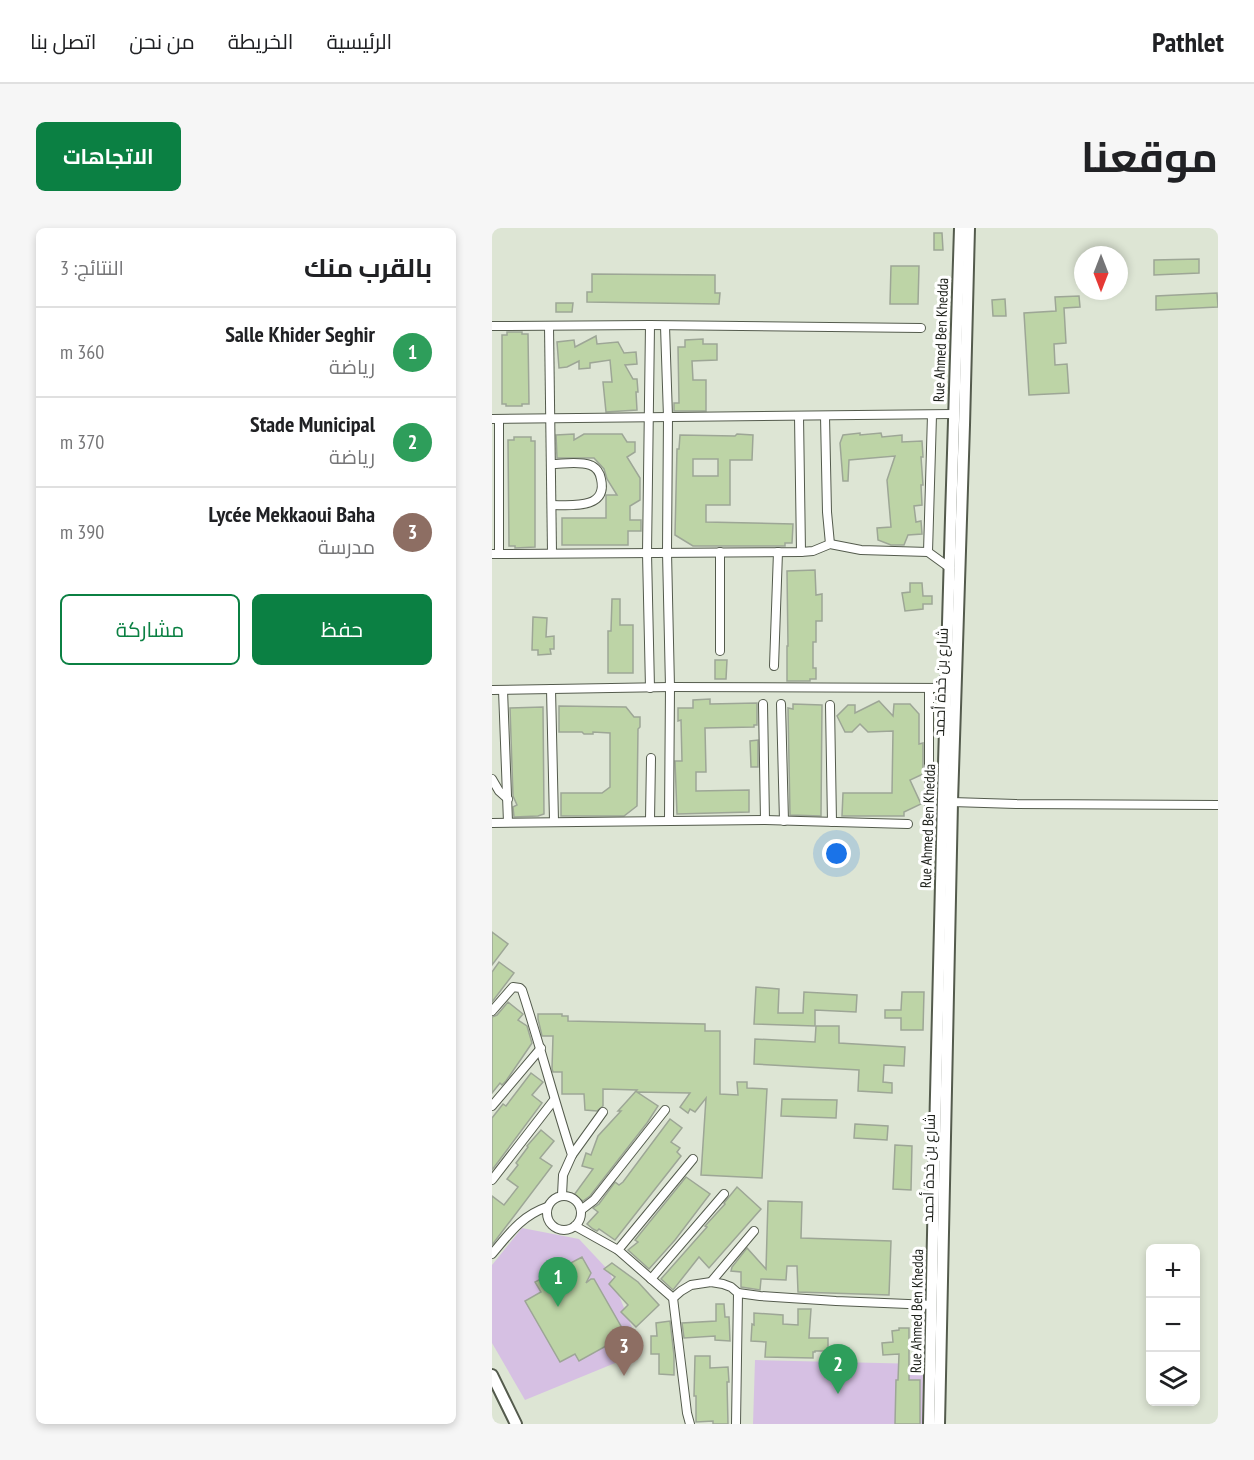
<!DOCTYPE html>
<html lang="ar">
<meta charset="utf-8">
<style>
:root{--surface:#fff;--page:#f6f6f6;--text:#202124;--muted:#757577;--line:#e0e0e0;--accent:#0b8043}
body{margin:0;font-family:"PT Sans Narrow",Cairo,sans-serif;background:var(--page);color:var(--text);direction:rtl}
.controls{position:absolute;right:18px;bottom:18px;display:grid;overflow:hidden;border-radius:9px;box-shadow:0 3px 9px #0003}
.controls button{width:54px;height:54px;display:grid;place-items:center;padding:0;border:0;border-bottom:2px solid var(--line);background:var(--surface);color:var(--text);font:30px sans-serif}
.compass{position:absolute;left:582px;top:18px;width:54px;height:54px;border-radius:50%;background:var(--surface);box-shadow:0 3px 9px #0003;rotate:180deg}
.you{position:absolute;left:345px;top:626px;width:21px;height:21px;margin:-15px;border:4px solid #fff;border-radius:50%;background:#1a73e8;box-shadow:0 0 0 9px #1a73e833}
.badge{display:grid;place-items:center;width:39px;height:39px;border-radius:50%;background:var(--accent);color:#fff;font-size:20px;font-weight:700}
.pin{position:absolute;translate:-50% -50px;filter:drop-shadow(0 2px 3px #0008)}
.pin::after{content:'';position:absolute;top:32px;width:21px;height:18px;background:inherit;clip-path:polygon(0 0,100% 0,50% 100%)}
.list{margin:0;padding:0;list-style:none}
h2{display:flex;justify-content:space-between;align-items:center;height:78px;margin:0;padding:0 24px;font-size:26px}
h2 small{font-size:20px;font-weight:400;color:var(--muted)}
.list li{display:grid;grid-template-columns:39px 1fr auto;gap:18px;align-items:center;box-sizing:border-box;height:90px;padding:0 24px;border-top:2px solid var(--line)}
.list b{display:block;font-size:22px;white-space:nowrap}
.list p{margin:0;font-size:20px;white-space:nowrap;color:var(--muted)}
.list em{font-size:20px;font-style:normal;color:var(--muted)}
.actions{display:flex;gap:12px;padding:18px 24px}
.actions a{flex:1;padding:14px 0;border:2px solid var(--accent);border-radius:9px;text-align:center;font-size:21px;color:var(--accent)}
.actions .main{background:var(--accent);color:#fff}
.icon{flex:none;width:33px;height:33px;fill:none;stroke:currentColor;stroke-width:2;stroke-linecap:round;stroke-linejoin:round}
.map{position:relative;flex:none;width:726px;height:1196px;overflow:hidden;direction:ltr;border-radius:9px}
header{display:flex;align-items:center;gap:36px;box-sizing:border-box;height:84px;padding:0 30px;background:var(--surface);border-bottom:2px solid var(--line)}
header strong{font-size:28px}
nav{display:flex;gap:33px;margin-inline-start:auto;font-size:21px}
.intro{display:flex;align-items:center;justify-content:space-between;box-sizing:border-box;height:144px;padding:0 36px}
h1{margin:0;font-size:42px}
.button{padding:15px 27px;border-radius:9px;background:var(--accent);color:#fff;font-size:21px;font-weight:700}
main{display:flex;gap:36px;padding:0 36px}
aside{flex:1;background:var(--surface);border-radius:9px;box-shadow:0 3px 9px #0003}
.map>svg:first-child{display:block}
.green{fill:#d6c0e3}
.building{fill:#bdd4a6;stroke:#9da696;stroke-width:1.5;fill-rule:evenodd}
.lines{fill:none;stroke-linecap:round;stroke-linejoin:round}
.minor-casing{stroke:#545b4d;stroke-width:10}
.secondary-casing{stroke:#545b4d;stroke-width:14}
.minor{stroke:#fff;stroke-width:8}
.secondary{stroke:#fff;stroke-width:10}
.labels{text-anchor:middle;stroke-width:6;stroke-linejoin:round;paint-order:stroke}
.street-label{font-size:15px;fill:#1d201a;stroke:#fff}
</style>
<header>
<strong>Pathlet</strong>
<nav><a>الرئيسية</a><a>الخريطة</a><a>من نحن</a><a>اتصل بنا</a></nav>
</header>
<div class="intro"><h1>موقعنا</h1><a class="button">الاتجاهات</a></div>
<main>
<div class="map">
<svg width="726" height="1196" viewBox="0 0 726 1196">
<rect width="100%" height="100%" fill="#dde5d4"/>
<g class="green">
<path d="M30 1000 87 1011 117 1043 150 1124 33 1172 0 1115V1037Z"/>
<path d="M263 1132 431 1136 430 1196H261Z"/>
</g>
<g class="building">
<path d="M442 5H450L451 22H442Z"/>
<path d="M707 31V45L662 47V32Z"/>
<path d="M399 38H427L426 76H398Z"/>
<path d="M100 46 223 47V65H228L227 76 95 74V64H100Z"/>
<path d="M725 65 726 79 664 82V68Z"/>
<path d="M587 68 588 79 572 80 574 115 562 116 563 137 575 136 577 165 537 167 532 85 564 83 563 69Z"/>
<path d="M513 71 514 88H501L500 72Z"/>
<path d="M64 75H81L80 84H64Z"/>
<path d="M15 104H30V106H36L37 176H30V178H14V176H10V107H15Z"/>
<path d="M104 108 105 116 126 114 132 125 144 124 145 136 133 137 141 151H145L146 164H144L145 182 114 184 111 154H120L118 132 98 135V140L87 141V133L75 139 67 140 65 114 82 112 83 119Z"/>
<path d="M211 111V116H225V132L200 133 201 152H214V183H182V175H187L186 119H193V112Z"/>
<path d="M368 205V207L389 205 390 209 410 207V214L430 213 431 229H429L431 257H429L430 277 422 278 424 294 429 293 430 306 416 307 412 317H399L386 312 385 300 399 299 395 252 403 228 357 232 356 253H351L348 215 351 207Z"/>
<path d="M82 206V212L92 206H130L135 214H143V224L135 229 148 250V272L138 278V292H149V303H136V317H70V290H114V267H125L115 251 112 241 102 230H65L64 207Z"/>
<path d="M245 206 261 207 260 232H238V277H214V294L301 296 300 315H293V318H201L183 307 185 221H187L188 207 243 208ZM201 231H226V248H201Z"/>
<path d="M22 209H39V213H43V319L23 320V318H17L16 212H22Z"/>
<path d="M323 342 324 367 330 366V393H324V414H321V440H324V451H318V453H295V418H296L295 343Z"/>
<path d="M418 355H430L431 368H440V376H431V381L413 383 410 365 418 364Z"/>
<path d="M120 371H128V397H141V445H116V403H119Z"/>
<path d="M41 389 55 390 54 409 62 408V421H58L59 426 46 427V422H40Z"/>
<path d="M223 432H235L234 451H223Z"/>
<path d="M218 471V476L265 475V497H262V499L213 500 214 544H204V563L257 562V584L185 586 183 533H190L189 492 186 493V480H201V472Z"/>
<path d="M387 473 401 488 402 476H418L427 486V516L431 515V546L418 552 429 576 412 584V588H350L351 565H400L401 503 376 504 368 496 360 504H353L345 488 356 477H363V485Z"/>
<path d="M301 476 330 477 329 588 298 587 296 480 301 481Z"/>
<path d="M67 478 134 479 142 489H148V499L146 501 145 578 132 588H69V565H110L118 559V505L101 504V506H92L90 504H67Z"/>
<path d="M51 479 52 586 46 588 22 589 21 579 25 577 21 568 18 480Z"/>
<path d="M266 512V539H259L258 513Z"/>
<path d="M0 704 16 716 0 737Z"/>
<path d="M7 734 22 745 0 774V744Z"/>
<path d="M264 759 287 761 286 785H311L312 764 365 767 364 784 323 782V798L262 796Z"/>
<path d="M410 764H432L431 802H409V790H393V782H409Z"/>
<path d="M16 774 31 786 26 792 35 798 40 815 14 853 10 857 8 855 0 865V789L5 787Z"/>
<path d="M46 786H70V788H76V793L213 796V803H228V866L246 867 245 854H255V860L275 861 270 950 209 947 214 870 203 884 198 881 196 885 188 879 198 865 145 864 166 878 155 895 98 968 91 973 82 967 101 941 90 938 94 925 99 927 106 908 129 883H126L145 862 111 861V878L105 883 93 882 92 866H70V844H61L60 841 61 808H50L46 791Z"/>
<path d="M324 798H347V815L413 819 412 838 392 837 391 854 400 855V865L366 863 367 842 262 836 263 811 323 814Z"/>
<path d="M39 845 51 854 40 867 50 875 0 942V890L11 876 14 878Z"/>
<path d="M290 871 345 872 344 890 289 888Z"/>
<path d="M178 891 190 900 179 914 188 920 185 924 189 928 123 1012 107 1001 105 1003 101 1001 95 996 106 984 101 980 107 976 123 954 127 957 131 954Z"/>
<path d="M363 896 396 898 395 912 362 910Z"/>
<path d="M49 902 62 913 48 930 60 938 0 1017V968L12 977 26 959 15 951 26 937 24 935 36 919 35 918Z"/>
<path d="M403 917 420 918 419 962 401 961Z"/>
<path d="M194 949 218 966 183 1012 157 1041 136 1022 146 1014 143 1012Z"/>
<path d="M245 959 269 981 217 1040 207 1029 181 1062 169 1051 215 999 213 998 233 976 232 975Z"/>
<path d="M276 973 310 974 309 1010 399 1013 397 1067 306 1064 305 1038H295L294 1052 269 1051 268 1062 249 1059V1044L239 1043 240 1039 255 1020 274 1041Z"/>
<path d="M90 1029 99 1045 94 1055 99 1051H102L134 1107 87 1133 83 1126 68 1134 33 1073 49 1064 43 1054Z"/>
<path d="M120 1035 146 1054 167 1077 144 1099 129 1084 136 1077 117 1056 123 1049 112 1041Z"/>
<path d="M224 1076H232L233 1089H237L238 1113 223 1112V1108L192 1110 190 1095 224 1093Z"/>
<path d="M306 1081H319L317 1110H336V1123H323V1124H321V1130L273 1129 274 1114 259 1113 260 1096 262 1097V1085L291 1087V1096L306 1097Z"/>
<path d="M178 1093 182 1127V1147L167 1146V1126H159V1108H165L164 1095Z"/>
<path d="M407 1100H417V1152H428V1196H403L404 1152H406L407 1126 391 1127 390 1115 401 1114 400 1103 407 1102Z"/>
<path d="M203 1128H218V1140L236 1139 237 1154H235L236 1196H221V1193L204 1194V1168H202Z"/>
</g>
<g class="lines">
<g class="minor-casing">
<g id="minor">
<path d="M0 98 158 97 429 100"/>
<path d="M57 98 60 325"/>
<path d="M173 98 176 189 175 324 178 459 177 592"/>
<path d="M440 187 436 324 458 340"/>
<path d="M307 188 309 324"/>
<path d="M333 188 335 284 338 316"/>
<path d="M0 191 461 186"/>
<path d="M7 191V326"/>
<path d="M59 236C71 236 87 233 98 237 104 239 108 245 109 251 116 282 78 277 60 277"/>
<path d="M0 326 309 324 321 323 338 316 369 322 436 324"/>
<path d="M228 423V324"/>
<path d="M282 438 286 324"/>
<path d="M158 460 155 325 158 97"/>
<path d="M437 460V580"/>
<path d="M59 461 62 593"/>
<path d="M0 462 178 459 455 460"/>
<path d="M11 462 16 594"/>
<path d="M271 476 273 592"/>
<path d="M289 476 292 593"/>
<path d="M338 477 340 594"/>
<path d="M0 551 7 563 16 571"/>
<path d="M460 574 524 576 726 577"/>
<path d="M158 592 159 530"/>
<path d="M0 595 273 592 416 596"/>
<path d="M0 783 21 759 28 760 30 762C48 817 62 872 80 927L71 947 70 967"/>
<path d="M0 878 49 820"/>
<path d="M80 927 111 884"/>
<path d="M0 952 62 872"/>
<circle cx="72" cy="985" r="17"/>
<path d="M89 982 102 972 173 882"/>
<path d="M83 998 126 1022 181 1070 195 1185 198 1196"/>
<path d="M126 1022 201 931"/>
<path d="M0 1026C17 1006 29 988 55 979"/>
<path d="M159 1051 232 966"/>
<path d="M219 1054 262 1003"/>
<path d="M181 1070 189 1063 199 1057 219 1054 231 1056 239 1059 246 1065 268 1068 344 1073 440 1077"/>
<path d="M244 1196 246 1065"/>
</g>
</g>
<g class="secondary-casing">
<g id="secondary">
<path d="M0 1147 24 1196"/>
<path d="M437 1196C442 988 445 779 451 571 456 381 462 190 468 0"/>
<path d="M447 1196 460 574 472 197 477 0"/>
</g>
</g>
<use href="#minor" class="minor"/>
<use href="#secondary" class="secondary"/>
</g>
<g class="labels">
<g class="street-label">
<text transform="translate(449 112) rotate(-88)" y="5">Rue Ahmed Ben Khedda</text>
<text transform="translate(449 454) rotate(-88)" y="5">شارع بن خدة أحمد</text>
<text transform="translate(436 598) rotate(-88)" y="5">Rue Ahmed Ben Khedda</text>
<text transform="translate(437 940) rotate(-89)" y="5">شارع بن خدة أحمد</text>
<text transform="translate(425 1083) rotate(-89)" y="5">Rue Ahmed Ben Khedda</text>
</g>
</g>
</svg>
<div class="controls">
<button>+</button>
<button>−</button>
<button><svg class="icon" aria-label="layers" viewBox="0 0 24 24"><path d="M12 4l9 5-9 5-9-5zM3 14l9 5 9-5"/></svg></button>
</div>
<svg class="compass" viewBox="-18 -18 36 36"><path d="M0-13l5 13h-10z" fill="#e53935"/><path d="M0 13l5-13h-10z" fill="#757577"/></svg>
<div class="you"></div>
<div class="pin badge" style="left:66px;top:1079px;background:#2e9e5b">1</div>
<div class="pin badge" style="left:346px;top:1166px;background:#2e9e5b">2</div>
<div class="pin badge" style="left:132px;top:1148px;background:#8d6e63">3</div>
</div>
<aside>
<h2>بالقرب منك<small>النتائج: 3</small></h2>
<ul class="list">
<li><span class="badge" style="background:#2e9e5b">1</span><div><b>Salle Khider Seghir</b><p>رياضة</p></div><em>360 m</em></li>
<li><span class="badge" style="background:#2e9e5b">2</span><div><b>Stade Municipal</b><p>رياضة</p></div><em>370 m</em></li>
<li><span class="badge" style="background:#8d6e63">3</span><div><b>Lycée Mekkaoui Baha</b><p>مدرسة</p></div><em>390 m</em></li>
</ul>
<div class="actions"><a class="main">حفظ</a><a>مشاركة</a></div>
</aside>
</main>
